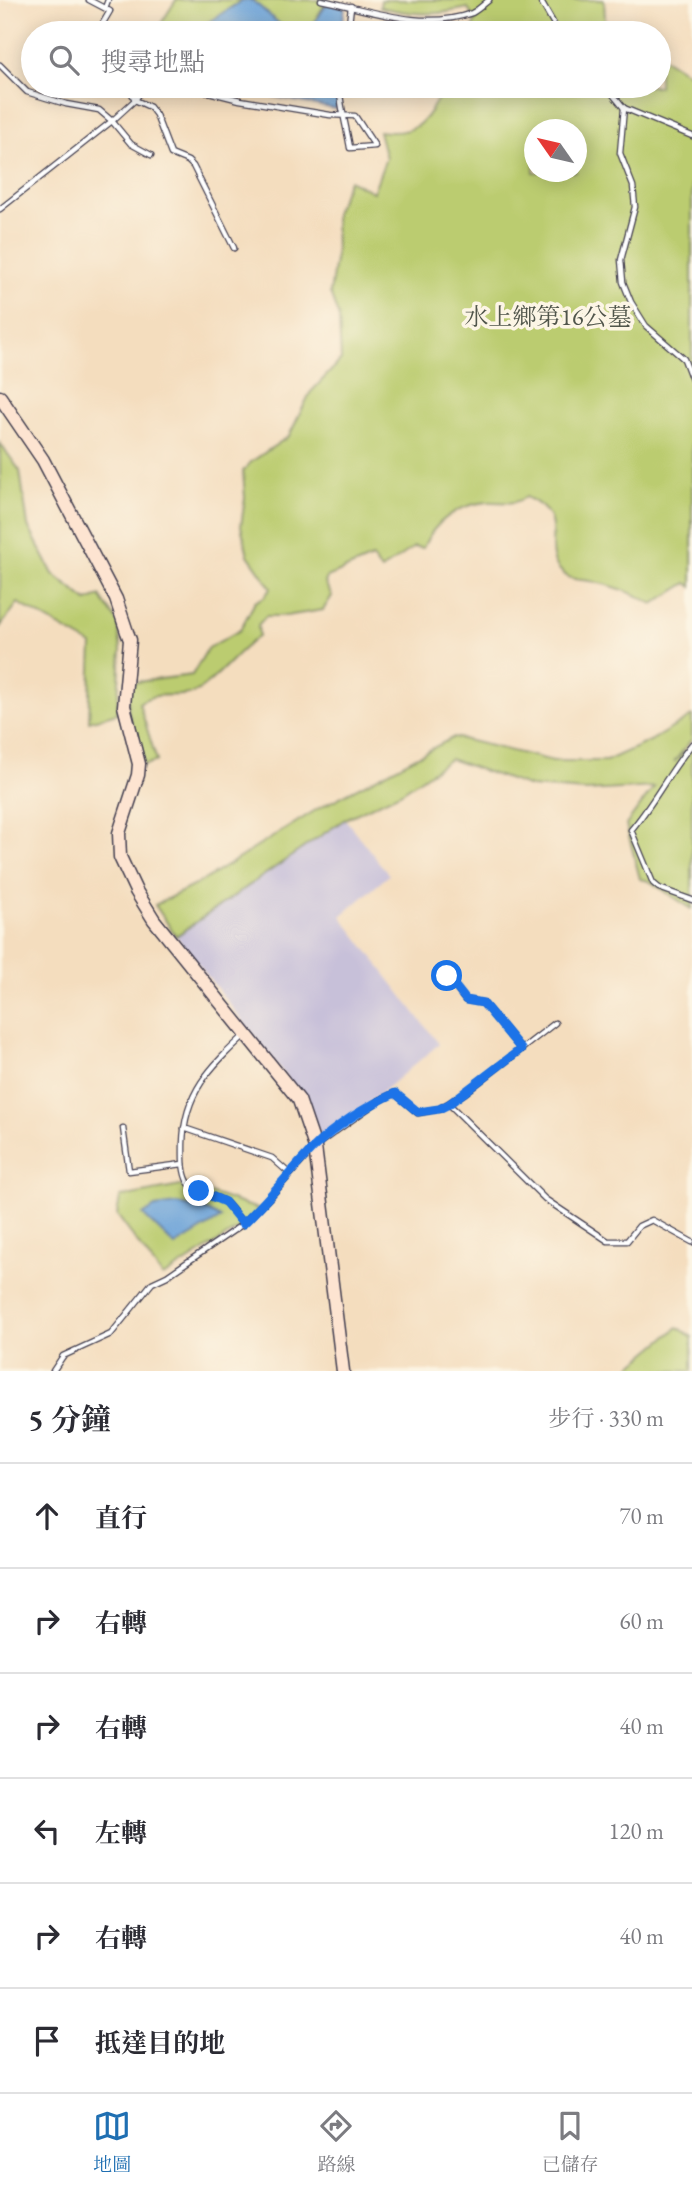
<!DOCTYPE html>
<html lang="zh-TW">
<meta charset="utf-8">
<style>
:root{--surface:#fff;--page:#f2f2f3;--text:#2b2b33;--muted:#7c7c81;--line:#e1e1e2;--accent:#1f6fb2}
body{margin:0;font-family:"EB Garamond","Noto Serif TC",serif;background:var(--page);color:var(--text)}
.compass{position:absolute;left:524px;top:119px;width:63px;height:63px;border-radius:50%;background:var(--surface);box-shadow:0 4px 18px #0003;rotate:304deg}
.stop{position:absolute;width:21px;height:21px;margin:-16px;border:5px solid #1a73e8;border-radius:50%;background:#fff}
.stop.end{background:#1a73e8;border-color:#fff;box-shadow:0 2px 7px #0008}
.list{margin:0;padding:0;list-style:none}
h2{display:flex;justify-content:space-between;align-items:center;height:91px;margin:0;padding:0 28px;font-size:30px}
h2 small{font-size:23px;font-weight:400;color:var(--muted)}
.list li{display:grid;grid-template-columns:46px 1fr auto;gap:21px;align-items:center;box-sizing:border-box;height:105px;padding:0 28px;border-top:2px solid var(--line)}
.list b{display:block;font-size:26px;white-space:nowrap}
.list em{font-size:23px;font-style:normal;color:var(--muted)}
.icon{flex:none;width:38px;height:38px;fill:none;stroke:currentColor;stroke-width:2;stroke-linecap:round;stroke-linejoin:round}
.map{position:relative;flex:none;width:692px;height:1371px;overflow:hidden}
.search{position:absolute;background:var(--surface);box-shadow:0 4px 18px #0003;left:21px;right:21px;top:21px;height:77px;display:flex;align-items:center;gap:18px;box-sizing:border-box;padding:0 24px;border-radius:38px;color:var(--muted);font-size:26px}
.sheet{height:721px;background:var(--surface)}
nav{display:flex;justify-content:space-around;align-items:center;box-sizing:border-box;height:98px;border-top:2px solid var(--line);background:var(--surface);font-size:19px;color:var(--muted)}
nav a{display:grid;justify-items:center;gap:4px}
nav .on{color:var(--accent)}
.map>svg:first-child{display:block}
.industrial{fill:#c7c0d9}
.green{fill:#bbcc6f;stroke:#6e7755;stroke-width:2;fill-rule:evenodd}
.water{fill:#69a1d8;stroke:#46628a;stroke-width:2}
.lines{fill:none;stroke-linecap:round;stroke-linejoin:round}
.lane-casing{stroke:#423e4f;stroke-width:7}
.secondary-casing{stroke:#423e4f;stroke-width:15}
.lane{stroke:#fff;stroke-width:4.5}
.secondary{stroke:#fde4d1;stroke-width:12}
.route{stroke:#1a73e8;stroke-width:9}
.labels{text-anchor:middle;stroke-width:7;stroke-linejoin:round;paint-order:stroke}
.park-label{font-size:24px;fill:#50554b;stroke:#fcf5e5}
</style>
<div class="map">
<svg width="692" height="1371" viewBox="0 0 692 1371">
<rect width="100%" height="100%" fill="#fcf5e5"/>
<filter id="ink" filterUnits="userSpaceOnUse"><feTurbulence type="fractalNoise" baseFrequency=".0143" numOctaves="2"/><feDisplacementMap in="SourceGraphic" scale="14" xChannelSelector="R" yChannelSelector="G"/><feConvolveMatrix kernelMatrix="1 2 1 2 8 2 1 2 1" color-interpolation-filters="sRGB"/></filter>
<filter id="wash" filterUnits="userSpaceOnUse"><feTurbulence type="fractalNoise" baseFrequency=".00686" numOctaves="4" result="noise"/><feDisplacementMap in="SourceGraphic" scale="28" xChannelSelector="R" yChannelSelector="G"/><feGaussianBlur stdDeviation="1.57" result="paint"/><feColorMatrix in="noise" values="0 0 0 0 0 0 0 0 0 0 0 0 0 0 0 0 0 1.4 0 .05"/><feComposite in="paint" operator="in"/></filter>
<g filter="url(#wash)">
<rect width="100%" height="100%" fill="#f4ddbe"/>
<path class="industrial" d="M345 819 389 875 341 916 439 1044 321 1143 310 1107 176 936Z"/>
<g class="green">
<path d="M176 0H242L192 33H158L157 30Z"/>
<path d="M252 0H327L310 29 282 26Z"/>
<path d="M381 0H604L605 19 616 33H471L475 21 468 8C434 16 413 15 380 7Z"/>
<path d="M659 55 692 76V587L687 583 653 604C635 593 611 585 590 581 581 579 571 581 564 574 535 550 575 519 526 497 513 506 503 501 488 502 459 504 434 521 423 548L414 547 381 570 372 558 327 577 325 583 332 596 323 610 286 616H266L258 625 259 636C236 652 220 676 197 691 181 701 160 688 139 703L157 761 144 765 128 711 129 683 192 675 208 648 240 630 255 602 264 597 271 588 248 555 241 526 245 498 243 471 251 462 289 436 310 393 341 360 339 318 330 293 336 254 335 213 349 180 373 192 386 158 379 131C421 137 426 118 445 86H659ZM534 130H576V172H534Z"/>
<path d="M0 443 20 471 28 526 53 574 87 601 100 596 118 623 121 651 117 713 89 721 92 645 18 603 0 627Z"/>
<path d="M692 716V739L674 762 692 746V909L649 881 640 879 626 825 654 787 586 791 530 787 450 759 402 792 345 819 176 936 155 905 201 882 319 808 454 737 553 761H606L650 741Z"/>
<path d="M186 1185 258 1209 241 1227 163 1277 117 1215 120 1197Z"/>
<path d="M678 1327 692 1337V1371H625Z"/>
</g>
<g class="water">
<path d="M243 0H252L282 26 310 29 327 4 345 7 341 33H192Z"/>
<path d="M222 86H337L340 104 335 109Z"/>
<path d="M177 1204 201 1208 221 1218 175 1246 143 1215 155 1207Z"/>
</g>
</g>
<g filter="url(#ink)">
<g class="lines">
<g class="lane-casing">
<g id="lane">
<path d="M89 0 110 11 97 33"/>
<path d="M321 0C370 10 422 31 472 13 478 10 484 4 489 0"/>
<path d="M540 0 559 33"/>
<path d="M105 8 108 0"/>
<path d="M348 33 351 6"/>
<path d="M0 65 27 92 66 104 99 110 112 121 0 209"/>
<path d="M123 86 130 89 135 100 150 107 156 115 171 154 188 161 193 166 234 248"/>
<path d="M145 86 135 100 112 121 131 144 151 155"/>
<path d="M185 86 240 100 330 115 355 116 375 146 350 148C348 134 338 97 340 86"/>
<path d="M606 86 624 108 692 136"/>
<path d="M624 108 620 153 633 186 635 207 621 260 623 282 631 302 646 326 684 359 692 380"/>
<path d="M692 744C669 772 654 803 631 830L653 883 659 888 692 900"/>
<path d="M447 976 465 1000 483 1003 521 1049"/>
<path d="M449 1104 545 1199 608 1241H627L639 1226 652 1220 692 1242"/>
<path d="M123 1128 129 1171 183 1164"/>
<path d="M184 1128 272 1158 290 1174"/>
<path d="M318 1144 380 1100 395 1093 418 1113 439 1109 465 1093 555 1023"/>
<path d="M243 1224C238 1218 232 1208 226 1203 215 1193 196 1195 188 1182 182 1171 183 1157 183 1144 184 1093 210 1067 246 1034"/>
<path d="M53 1371 63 1356 111 1334 152 1283 167 1276 243 1224 271 1196 312 1150"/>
</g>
</g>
<g class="secondary-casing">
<path id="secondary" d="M0 397 43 460 116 599 127 632 130 640 124 706 139 764 138 775 119 833 120 857 136 891 154 920 299 1100 315 1147 343 1371"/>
</g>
<use href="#lane" class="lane"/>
<use href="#secondary" class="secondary"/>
</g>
</g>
<g class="lines" filter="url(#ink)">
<path class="route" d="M199 1191 225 1202 243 1224C268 1200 289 1173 313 1148 335 1126 367 1106 395 1093L418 1112 439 1109 449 1104 521 1049 483 1003 466 1000 447 976"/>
</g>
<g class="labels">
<g class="park-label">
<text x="548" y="325">水上鄉第16公墓</text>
</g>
</g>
</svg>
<svg class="compass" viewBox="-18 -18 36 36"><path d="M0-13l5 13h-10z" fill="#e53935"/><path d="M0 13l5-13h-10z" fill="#7c7c81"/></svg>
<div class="stop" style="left:447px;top:976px"></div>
<div class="stop end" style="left:199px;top:1191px"></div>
<div class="search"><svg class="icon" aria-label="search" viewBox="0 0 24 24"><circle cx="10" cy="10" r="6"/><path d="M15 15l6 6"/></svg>搜尋地點</div>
</div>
<section class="sheet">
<h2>5 分鐘<small>步行 · 330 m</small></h2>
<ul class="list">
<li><svg class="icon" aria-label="ahead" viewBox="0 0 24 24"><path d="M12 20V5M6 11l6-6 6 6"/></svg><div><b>直行</b></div><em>70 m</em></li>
<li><svg class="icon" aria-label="right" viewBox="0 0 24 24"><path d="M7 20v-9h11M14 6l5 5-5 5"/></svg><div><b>右轉</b></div><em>60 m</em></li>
<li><svg class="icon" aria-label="right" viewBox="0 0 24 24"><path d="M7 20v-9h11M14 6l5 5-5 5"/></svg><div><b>右轉</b></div><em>40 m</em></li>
<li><svg class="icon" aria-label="left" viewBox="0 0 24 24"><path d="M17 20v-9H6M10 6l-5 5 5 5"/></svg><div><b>左轉</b></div><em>120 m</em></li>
<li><svg class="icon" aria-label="right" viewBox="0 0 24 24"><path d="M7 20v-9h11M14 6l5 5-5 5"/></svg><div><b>右轉</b></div><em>40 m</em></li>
<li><svg class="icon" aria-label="arrive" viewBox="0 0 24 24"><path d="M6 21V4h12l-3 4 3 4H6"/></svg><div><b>抵達目的地</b></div></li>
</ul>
</section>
<nav>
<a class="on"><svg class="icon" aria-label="map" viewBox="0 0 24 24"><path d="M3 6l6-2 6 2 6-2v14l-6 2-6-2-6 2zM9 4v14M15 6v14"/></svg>地圖</a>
<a><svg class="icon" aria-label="directions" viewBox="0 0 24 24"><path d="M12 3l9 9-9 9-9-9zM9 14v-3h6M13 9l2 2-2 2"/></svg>路線</a>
<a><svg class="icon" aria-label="saved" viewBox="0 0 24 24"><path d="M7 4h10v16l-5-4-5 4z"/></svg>已儲存</a>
</nav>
